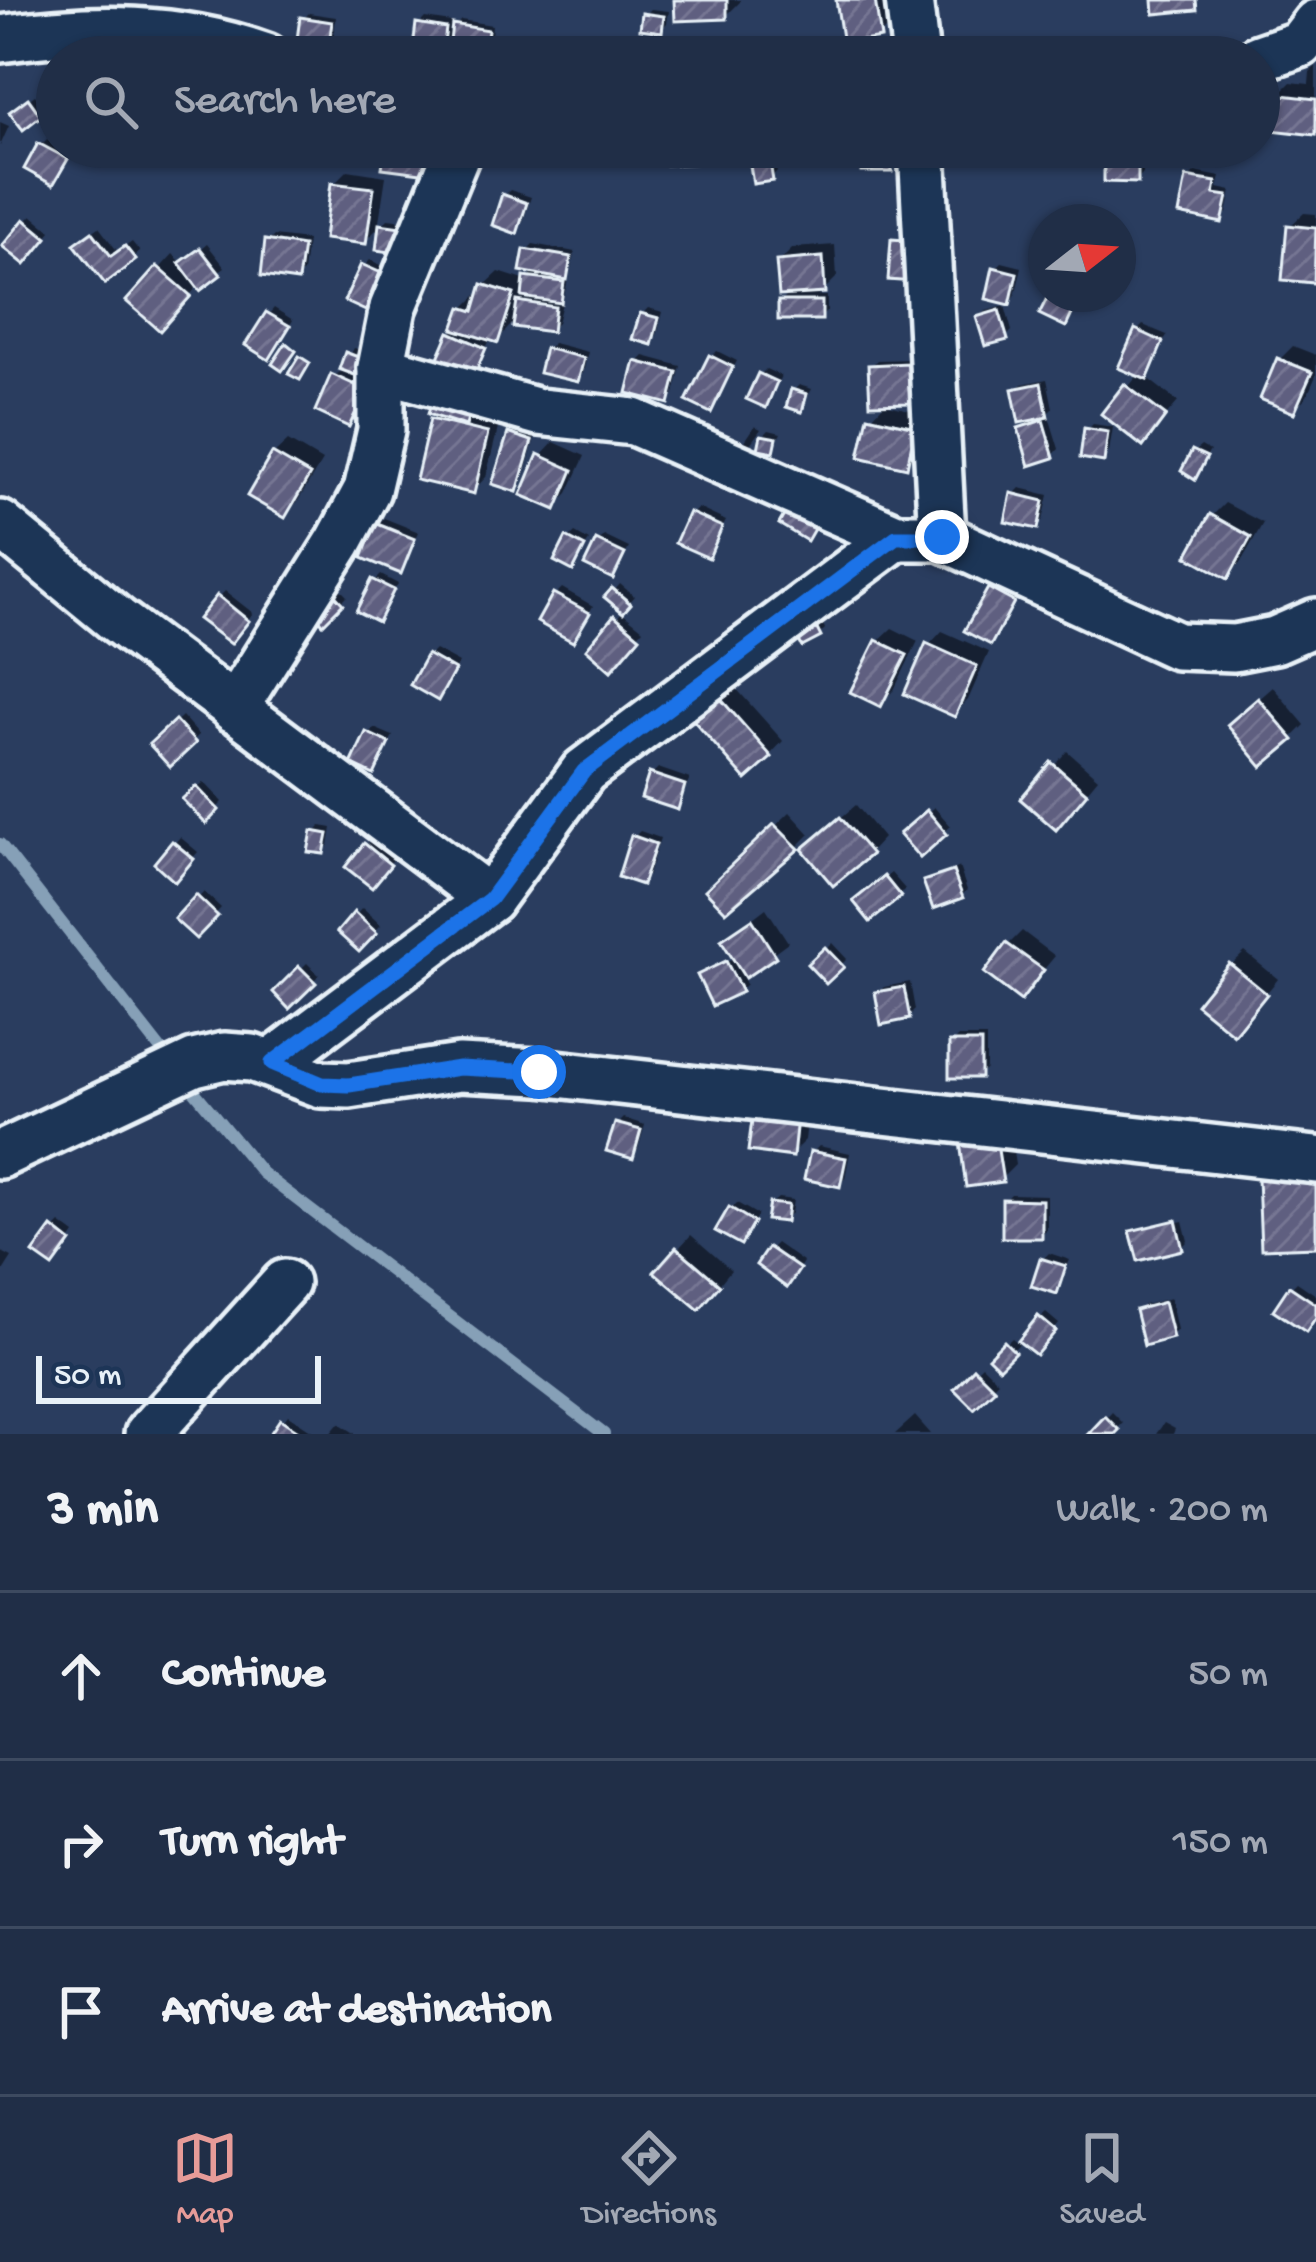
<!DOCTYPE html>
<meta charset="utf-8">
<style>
:root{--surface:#202e47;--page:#2d3a52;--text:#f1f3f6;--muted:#a2a8b4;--line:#3d4a60;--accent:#e69b98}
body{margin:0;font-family:"Gochi Hand",sans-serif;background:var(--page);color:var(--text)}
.compass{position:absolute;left:1028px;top:204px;width:108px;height:108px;border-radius:50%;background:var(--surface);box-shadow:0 3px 9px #0004;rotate:73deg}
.scale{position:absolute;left:36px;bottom:30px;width:285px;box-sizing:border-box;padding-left:12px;border:6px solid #e8f1f8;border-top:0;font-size:33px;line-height:42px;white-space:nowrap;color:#e8f1f8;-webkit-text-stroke:9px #1d3557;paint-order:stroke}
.stop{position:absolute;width:36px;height:36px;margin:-27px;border:9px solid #1a73e8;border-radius:50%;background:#fff}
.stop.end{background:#1a73e8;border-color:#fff;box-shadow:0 3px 12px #0008}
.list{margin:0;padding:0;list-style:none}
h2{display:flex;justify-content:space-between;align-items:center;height:156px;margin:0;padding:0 48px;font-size:51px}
h2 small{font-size:39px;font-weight:400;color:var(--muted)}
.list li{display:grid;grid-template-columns:78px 1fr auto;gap:36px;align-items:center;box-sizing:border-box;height:168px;padding:0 48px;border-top:3px solid var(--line)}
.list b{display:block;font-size:45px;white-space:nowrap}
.list em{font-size:39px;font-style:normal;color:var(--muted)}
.icon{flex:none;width:66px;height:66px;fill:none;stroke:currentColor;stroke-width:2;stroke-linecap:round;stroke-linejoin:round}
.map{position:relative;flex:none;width:1316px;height:1434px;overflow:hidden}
.search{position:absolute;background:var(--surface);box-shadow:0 3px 9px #0004;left:36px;right:36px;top:36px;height:132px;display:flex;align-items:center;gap:30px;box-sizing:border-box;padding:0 42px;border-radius:66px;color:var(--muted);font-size:45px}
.sheet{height:660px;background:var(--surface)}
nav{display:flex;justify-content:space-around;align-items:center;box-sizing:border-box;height:168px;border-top:3px solid var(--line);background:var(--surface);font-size:33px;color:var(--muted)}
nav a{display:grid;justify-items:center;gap:6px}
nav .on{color:var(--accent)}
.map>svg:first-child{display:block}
.shadow{fill:#0007}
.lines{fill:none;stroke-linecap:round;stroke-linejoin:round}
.stream{stroke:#86a0b7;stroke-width:12}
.building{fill:url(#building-hatch);stroke:#e8f1f8;stroke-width:3}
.street-casing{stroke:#e8f1f8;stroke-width:54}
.street{stroke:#1d3557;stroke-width:45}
.route{stroke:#1a73e8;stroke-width:15}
</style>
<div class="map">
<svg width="1316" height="1434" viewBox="0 0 1316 1434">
<defs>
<pattern id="building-hatch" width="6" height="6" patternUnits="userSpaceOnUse" patternTransform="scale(3)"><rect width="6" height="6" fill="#5f5f80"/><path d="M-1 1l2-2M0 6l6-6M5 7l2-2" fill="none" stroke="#767693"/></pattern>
</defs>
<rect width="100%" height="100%" fill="#2a3d5f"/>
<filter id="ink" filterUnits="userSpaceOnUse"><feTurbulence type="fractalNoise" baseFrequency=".00833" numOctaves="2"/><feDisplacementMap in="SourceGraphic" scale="24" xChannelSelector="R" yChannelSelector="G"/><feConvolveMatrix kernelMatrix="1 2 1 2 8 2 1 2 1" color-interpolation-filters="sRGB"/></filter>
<g filter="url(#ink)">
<g class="shadow">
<path d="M677 0H740V2L726 16Z"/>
<path d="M839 0H890L893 22 880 35Z"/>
<path d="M651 9 669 11 667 23 661 29 645 15Z"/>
<path d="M309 13 336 17 333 42 327 48 303 19Z"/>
<path d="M425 18 451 22 449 32 461 20 492 25 490 45 484 51 454 37 441 49 419 24Z"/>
<path d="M1316 66V131L1277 96 1291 82 1309 84 1310 72Z"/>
<path d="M35 95 45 108 23 126 19 107Z"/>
<path d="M0 122 9 126 0 146Z"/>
<path d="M47 139 72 153 53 181 41 145Z"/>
<path d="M754 147H778L773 148 777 172 771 179 752 160 763 149Z"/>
<path d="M863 147H897V163L891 169Z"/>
<path d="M1108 147H1136L1130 153H1143V174L1137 180 1107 159 1116 150Z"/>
<path d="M348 170 386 176 378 228 365 241 334 184Z"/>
<path d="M1195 172 1221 177 1218 188 1232 191 1227 213 1221 219 1189 178Z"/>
<path d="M510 190 531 197 522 224 516 230 504 196Z"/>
<path d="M1304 213 1316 214V276L1312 280 1290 226Z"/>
<path d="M32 215 51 231 31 255 26 221Z"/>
<path d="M388 219 413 222 410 245 382 225Z"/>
<path d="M99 227 118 252 132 242 140 252 106 279 84 238Z"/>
<path d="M274 236 307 240 303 272 296 278 268 242Z"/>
<path d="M207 244 225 267 199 285 173 314 130 301 173 254 183 264Z"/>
<path d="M533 244 575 252 557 323 551 329 512 324 497 340 491 338 474 372 452 334 464 308 477 295 482 296 485 285 499 272 527 281 535 270 527 250Z"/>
<path d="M835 245 837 277 818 296H827V311L821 317 781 302 790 293 779 262 793 248Z"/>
<path d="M370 260 399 273 378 313 364 266Z"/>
<path d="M1002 262 1022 267 1015 296 1009 302 996 268Z"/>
<path d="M1005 306 1012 331 1006 337 980 317 986 311Z"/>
<path d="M274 308 293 320 275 351 269 314Z"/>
<path d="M648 308 663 312 657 335 651 341 642 314Z"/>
<path d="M1143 325 1167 335 1146 377 1178 402 1143 443 1106 414 1139 374 1137 331Z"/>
<path d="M553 343 588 352 583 373 577 379 547 349Z"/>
<path d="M1293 346 1316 355V376L1307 396 1294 410 1280 359Z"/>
<path d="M354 348 370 353 365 367 355 377 370 384 349 423 334 376 342 371Z"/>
<path d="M717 351 737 361 711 409V357Z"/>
<path d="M644 356 681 366 674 394 668 400 638 362Z"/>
<path d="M913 359 915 394 909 400 871 366 877 360Z"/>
<path d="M766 369 781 376 766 405 760 375Z"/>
<path d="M1047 379 1053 408 1048 413 1059 449 1053 455 1021 429 1033 417 1015 390 1022 384Z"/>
<path d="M799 385 812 389 801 409 793 391Z"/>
<path d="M434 401 500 420 486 477 473 491 432 420 438 414Z"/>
<path d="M884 404 927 414 919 451 906 464 871 418Z"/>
<path d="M1093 424 1113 427 1109 452 1103 458 1087 430Z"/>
<path d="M755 426 761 429 748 447 743 444Z"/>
<path d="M516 429 536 435 522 482 516 488 510 435Z"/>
<path d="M769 430 781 433 773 449 763 436Z"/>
<path d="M288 441 322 461 298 501 285 515 274 454Z"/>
<path d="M554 442 585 456 568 493 555 506 541 456Z"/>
<path d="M1201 446 1210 451 1194 476 1195 451Z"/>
<path d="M1020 488 1049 495 1043 520 1037 526 1014 494Z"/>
<path d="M1225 503 1263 523 1241 562 1228 576 1212 516Z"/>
<path d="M698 508 726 521 708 554 692 514Z"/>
<path d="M384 518 419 532 400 570 378 524Z"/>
<path d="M575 533 589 541 572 567 569 539Z"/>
<path d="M604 536 629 548 613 576 598 542Z"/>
<path d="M381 575 398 584 377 618 375 581Z"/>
<path d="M620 584 634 596 623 609 609 597Z"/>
<path d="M996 584 1018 596 991 642V590Z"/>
<path d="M337 586 347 596 323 619 313 609Z"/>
<path d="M562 588 593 606 578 633 556 594Z"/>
<path d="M225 591 253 613 236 635 219 597Z"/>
<path d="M622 612 643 629 610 667 590 649Z"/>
<path d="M821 619 825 629 819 635 798 633Z"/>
<path d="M892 628 918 641 894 690 880 704 878 641Z"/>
<path d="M942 631 989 652 968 700 954 714 929 645Z"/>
<path d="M435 650 459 663 438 697 429 656Z"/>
<path d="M734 686 783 741 770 755 711 706Z"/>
<path d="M1273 687 1305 725 1292 738 1244 712Z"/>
<path d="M182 716 199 735 170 762 153 744Z"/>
<path d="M374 728 393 736 373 771 368 734Z"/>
<path d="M1067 751 1098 778 1069 813 1024 799Z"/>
<path d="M658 768 690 779 677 807 652 774Z"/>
<path d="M204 782 223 802 206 819 186 799Z"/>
<path d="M856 805 883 838 870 852 819 836Z"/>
<path d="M934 807 951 826 920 854 903 834Z"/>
<path d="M790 812 810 834 797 847 709 890Z"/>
<path d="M321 826 332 828 329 845 323 851 315 832Z"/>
<path d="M640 831 660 838 648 875 642 881 634 837Z"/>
<path d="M180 837 198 852 175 878 158 863Z"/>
<path d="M372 839 395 857 378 879 366 845Z"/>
<path d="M959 867 967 890 961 896 927 882Z"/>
<path d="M891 873 905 889 899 895H863Z"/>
<path d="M204 892 221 908 196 935 178 919Z"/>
<path d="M362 908 381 925 359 948 341 932Z"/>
<path d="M766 908 788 942 742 976 746 984 740 990 701 976 735 957 724 940Z"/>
<path d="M1022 931 1055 956 1021 997 1008 945Z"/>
<path d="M832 943 847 959 826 980 811 964Z"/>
<path d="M1245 952 1278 979 1247 1017 1231 965Z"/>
<path d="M307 963 319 975 289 1005 277 992Z"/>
<path d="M910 982 915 1010 909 1016 878 993 884 987Z"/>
<path d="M958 1037H986V1069L980 1075 952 1043Z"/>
<path d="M769 1100 809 1106 805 1140 792 1153Z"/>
<path d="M623 1118 645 1125 638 1149 632 1155 617 1124Z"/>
<path d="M1009 1125 1015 1165 1001 1179 968 1183Z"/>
<path d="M819 1146 850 1153 845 1178 839 1184 813 1152Z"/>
<path d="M1011 1194 1047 1195V1229L1041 1235 1005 1200Z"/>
<path d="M778 1198 793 1200 791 1213 785 1219 771 1204Z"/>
<path d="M737 1203 758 1215 740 1242 731 1209Z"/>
<path d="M1183 1221 1188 1241 1182 1247 1134 1232Z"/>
<path d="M60 1223 75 1234 59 1257 54 1229Z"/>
<path d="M691 1235 731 1270 712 1293 678 1249Z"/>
<path d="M776 1243 803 1262 793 1278 770 1249Z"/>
<path d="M0 1251 12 1257 0 1276Z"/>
<path d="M1049 1253 1070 1260 1056 1291 1043 1259Z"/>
<path d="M1297 1282 1316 1295V1316L1291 1288Z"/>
<path d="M1170 1298 1177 1330 1171 1336 1138 1311 1144 1305Z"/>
<path d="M1046 1313 1059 1324 1042 1345 1040 1318Z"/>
<path d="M1012 1338 1019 1344 999 1364 992 1357Z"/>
<path d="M982 1365 998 1381 974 1405 958 1388Z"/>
<path d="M1112 1412 1123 1423 1112 1434H1092Z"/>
<path d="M288 1415 317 1434H274Z"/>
<path d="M915 1416 931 1434H895Z"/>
<path d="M339 1423 356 1434H330Z"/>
<path d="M1164 1423 1175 1429 1173 1434H1156Z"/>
</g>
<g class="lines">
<g class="stream">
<path d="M0 844 172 1064"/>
<path d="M185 1080 262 1173 604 1434"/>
</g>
</g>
<g class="building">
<path d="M674 0H727V19L675 21Z"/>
<path d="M836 0H875L881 38 843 44Z"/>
<path d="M1153 0H1196L1197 10 1154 14Z"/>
<path d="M642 13 664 16 662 32 640 29Z"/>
<path d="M300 17 332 22 328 51 296 47Z"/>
<path d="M416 23 446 28 443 52 413 48Z"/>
<path d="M452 24 488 30 485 54 449 50Z"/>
<path d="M55 51 89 54 57 57V96H52Z"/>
<path d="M1274 94 1316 99V135L1271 130Z"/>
<path d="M28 98 41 116 23 130 9 112Z"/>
<path d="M38 143 68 159 53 185 24 169Z"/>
<path d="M310 147H348L346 161 309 156Z"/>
<path d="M385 147H441L437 175 382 168Z"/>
<path d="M666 147H707V163L666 165Z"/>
<path d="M860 147H892V172H861Z"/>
<path d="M769 156 773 181 753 184 749 159Z"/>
<path d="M1104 157 1138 158V183L1104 182Z"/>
<path d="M1186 177 1216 182 1214 194 1228 196 1222 223 1179 214Z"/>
<path d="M331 183 374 188 366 244 324 239Z"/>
<path d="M502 194 527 203 517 234 492 225Z"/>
<path d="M24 219 47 238 25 265 2 246Z"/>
<path d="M379 224 409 228 405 254 376 250Z"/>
<path d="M1287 225 1316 228 1314 283 1282 280Z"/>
<path d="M92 231 111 256 125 246 136 260 105 284 74 244Z"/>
<path d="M891 239 918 241 914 282 888 280Z"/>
<path d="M265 240 303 246 298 281 261 276Z"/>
<path d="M200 248 221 275 200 291 179 263Z"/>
<path d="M524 249 571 257 567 280 520 271Z"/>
<path d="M823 257 825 293 779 296 776 261Z"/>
<path d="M361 264 395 279 379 317 344 301Z"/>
<path d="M157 266 191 296 160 331 126 301Z"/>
<path d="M993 267 1017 273 1010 305 986 299Z"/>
<path d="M524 277 564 282 561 303 522 297Z"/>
<path d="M482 284 514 294 498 343 453 329 461 307 474 311Z"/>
<path d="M1049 294 1081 295 1066 327 1039 314Z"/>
<path d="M517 301 555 307 552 332 513 327Z"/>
<rect x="778" y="301" width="44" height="19"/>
<path d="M999 310 1008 340 985 346 976 317Z"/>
<path d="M266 312 290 326 269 360 245 345Z"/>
<path d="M640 313 659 318 652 345 632 339Z"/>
<path d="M1135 329 1163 342 1147 380 1118 368Z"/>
<path d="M449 332 486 348 474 376 437 360Z"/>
<path d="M286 343 296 351 282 371 272 364Z"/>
<path d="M545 348 584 358 578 382 539 373Z"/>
<path d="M345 352 366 360 360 377 339 369Z"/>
<path d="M709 355 733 367 711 413 686 401Z"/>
<path d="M299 356 310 363 300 380 288 374Z"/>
<path d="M1277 358 1312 372 1294 413 1260 399Z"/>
<path d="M635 361 677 372 669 404 627 393Z"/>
<path d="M908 363 910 403 870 404 868 365Z"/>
<path d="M758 373 777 382 766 408 746 399Z"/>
<path d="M331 374 366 390 349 427 315 411Z"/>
<path d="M1041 383 1048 417 1019 423 1012 389Z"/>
<path d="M1124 384 1166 416 1143 447 1101 414Z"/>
<path d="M791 389 807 394 802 412 786 407Z"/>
<path d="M432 400 470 411 466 426 428 414Z"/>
<path d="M868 416 915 427 907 468 859 457Z"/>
<path d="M430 419 488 433 474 494 416 480Z"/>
<path d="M1043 420 1054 458 1029 466 1018 428Z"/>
<path d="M1084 428 1108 432 1104 462 1080 458Z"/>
<path d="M508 433 532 441 517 492 492 484Z"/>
<path d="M761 435 777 438 774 452 758 449Z"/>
<path d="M1192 450 1207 457 1195 480 1181 471Z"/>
<path d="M272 453 310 475 285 518 247 496Z"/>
<path d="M538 454 573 470 556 510 521 495Z"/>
<path d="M1011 493 1044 501 1038 529 1005 522Z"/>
<path d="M796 494 825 510 807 541 779 524Z"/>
<path d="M689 512 722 527 709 558 675 543Z"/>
<path d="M1210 514 1251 537 1228 579 1187 556Z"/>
<path d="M375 523 415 539 401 574 362 558Z"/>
<path d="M566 537 585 547 573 571 554 561Z"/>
<path d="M596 540 625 554 613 579 584 565Z"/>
<path d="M372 579 394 590 378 622 356 611Z"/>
<path d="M612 588 631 604 623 613 604 597Z"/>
<path d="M988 588 1014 602 991 645 964 631Z"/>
<path d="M329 589 343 604 323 624 309 609Z"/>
<path d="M553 593 590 613 573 642 537 622Z"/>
<path d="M217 595 249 621 231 644 198 619Z"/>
<path d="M614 615 640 637 611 671 586 649Z"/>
<path d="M814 623 821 637 802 647 795 632Z"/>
<path d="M876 640 907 655 881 707 850 692Z"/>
<path d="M926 643 977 666 955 717 904 694Z"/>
<path d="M427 654 455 670 438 701 410 685Z"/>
<path d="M719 697 772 757 746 780 693 720Z"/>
<path d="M1258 698 1294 740 1262 767 1227 725Z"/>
<path d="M175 720 196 743 170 767 149 744Z"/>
<path d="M366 732 389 743 374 775 351 764Z"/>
<path d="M1051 762 1087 793 1056 830 1020 799Z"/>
<path d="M649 773 685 785 678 810 641 798Z"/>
<path d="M196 786 219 810 206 824 182 799Z"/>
<path d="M927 810 947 834 920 858 899 834Z"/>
<path d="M840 817 872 854 833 886 802 849Z"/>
<path d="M774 824 799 849 726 912 705 890Z"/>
<path d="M312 831 328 834 324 854 308 852Z"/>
<path d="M631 835 656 844 642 885 618 877Z"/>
<path d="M172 841 194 859 175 882 154 863Z"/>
<path d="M364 843 391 865 372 888 345 867Z"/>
<path d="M953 871 963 898 933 909 923 881Z"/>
<path d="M884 876 901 897 870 922 853 901Z"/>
<path d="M196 895 218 916 196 939 174 919Z"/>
<path d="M354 912 377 933 359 952 337 932Z"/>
<path d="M752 919 776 957 745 978 721 940Z"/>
<path d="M1006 943 1044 970 1021 1001 984 973Z"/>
<path d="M825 947 844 967 826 984 807 964Z"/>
<path d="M726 961 742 992 712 1006 697 975Z"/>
<path d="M1229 963 1267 994 1234 1035 1196 1004Z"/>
<path d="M299 966 316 983 289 1009 273 992Z"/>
<path d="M904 987 910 1019 881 1025 875 992Z"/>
<rect x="949" y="1042" width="32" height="36"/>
<path d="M753 1113 797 1118 793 1157 748 1151Z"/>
<path d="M615 1123 641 1130 633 1159 606 1151Z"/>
<path d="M996 1137 1003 1182 966 1187 960 1142Z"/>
<path d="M810 1151 846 1158 840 1187 804 1179Z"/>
<path d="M1316 1175V1247L1261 1249 1258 1178Z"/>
<path d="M1002 1199 1042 1200V1238H1002Z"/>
<path d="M769 1203 788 1205 786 1222 766 1220Z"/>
<path d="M729 1207 754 1222 741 1245 715 1231Z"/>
<path d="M1176 1220 1183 1250 1138 1261 1130 1231Z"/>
<path d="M52 1227 71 1242 53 1267 33 1253Z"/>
<path d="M676 1247 720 1285 699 1310 654 1272Z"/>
<path d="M768 1247 800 1269 787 1288 756 1265Z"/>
<path d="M1040 1258 1066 1266 1057 1294 1031 1286Z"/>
<path d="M1289 1286 1316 1304V1317L1306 1332 1273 1310Z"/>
<path d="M1164 1302 1173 1338 1144 1346 1135 1310Z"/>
<path d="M1038 1316 1056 1331 1036 1355 1018 1341Z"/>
<path d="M1004 1341 1015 1352 999 1368 988 1357Z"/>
<path d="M974 1368 995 1389 974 1409 954 1389Z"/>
<path d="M1105 1416 1119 1430 1115 1434H1088Z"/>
<path d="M280 1419 303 1434H270Z"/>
</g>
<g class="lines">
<g class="street-casing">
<g id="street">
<path d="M909 0 916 57"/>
<path d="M0 39C92 26 178 25 266 57"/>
<path d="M1259 58 1300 44 1316 23"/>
<path d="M922 147 942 537"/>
<path d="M381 368 539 412 634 422 896 537H942L1177 646 1234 648 1275 640 1316 622"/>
<path d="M0 524 117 620 490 899"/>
<path d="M234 709 339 542 367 490 381 430V368L393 308 459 147"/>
<path d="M272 1063 490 899 584 771 896 537"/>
<path d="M0 1155 194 1063 224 1056 252 1058 321 1084 349 1085 459 1068 539 1072 1316 1160"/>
<path d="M148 1434 285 1283"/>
</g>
</g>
<use href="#street" class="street"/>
</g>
</g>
<g class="lines" filter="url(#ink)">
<path class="route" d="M539 1072 459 1068 349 1085 322 1084 272 1063 490 899 584 771 896 537H942"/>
</g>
</svg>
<svg class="compass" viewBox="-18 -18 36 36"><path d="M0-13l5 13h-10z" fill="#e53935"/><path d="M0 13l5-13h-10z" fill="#a2a8b4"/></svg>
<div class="scale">50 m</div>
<div class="stop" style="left:539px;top:1072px"></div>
<div class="stop end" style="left:942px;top:537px"></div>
<div class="search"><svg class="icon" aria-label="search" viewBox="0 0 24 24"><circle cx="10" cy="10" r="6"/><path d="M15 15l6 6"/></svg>Search here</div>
</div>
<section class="sheet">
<h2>3 min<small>Walk · 200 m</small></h2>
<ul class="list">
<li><svg class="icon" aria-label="ahead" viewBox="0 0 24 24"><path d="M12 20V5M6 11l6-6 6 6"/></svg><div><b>Continue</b></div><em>50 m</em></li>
<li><svg class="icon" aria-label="right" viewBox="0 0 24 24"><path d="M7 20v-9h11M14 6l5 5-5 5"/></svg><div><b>Turn right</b></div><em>150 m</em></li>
<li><svg class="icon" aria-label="arrive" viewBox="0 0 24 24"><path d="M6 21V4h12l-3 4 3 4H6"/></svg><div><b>Arrive at destination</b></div></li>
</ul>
</section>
<nav>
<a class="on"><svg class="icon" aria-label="map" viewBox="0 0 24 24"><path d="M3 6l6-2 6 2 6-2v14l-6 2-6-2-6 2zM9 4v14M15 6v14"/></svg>Map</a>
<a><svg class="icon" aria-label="directions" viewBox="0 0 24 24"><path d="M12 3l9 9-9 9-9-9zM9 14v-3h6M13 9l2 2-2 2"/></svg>Directions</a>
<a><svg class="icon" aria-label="saved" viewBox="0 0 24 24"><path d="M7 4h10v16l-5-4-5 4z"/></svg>Saved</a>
</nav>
